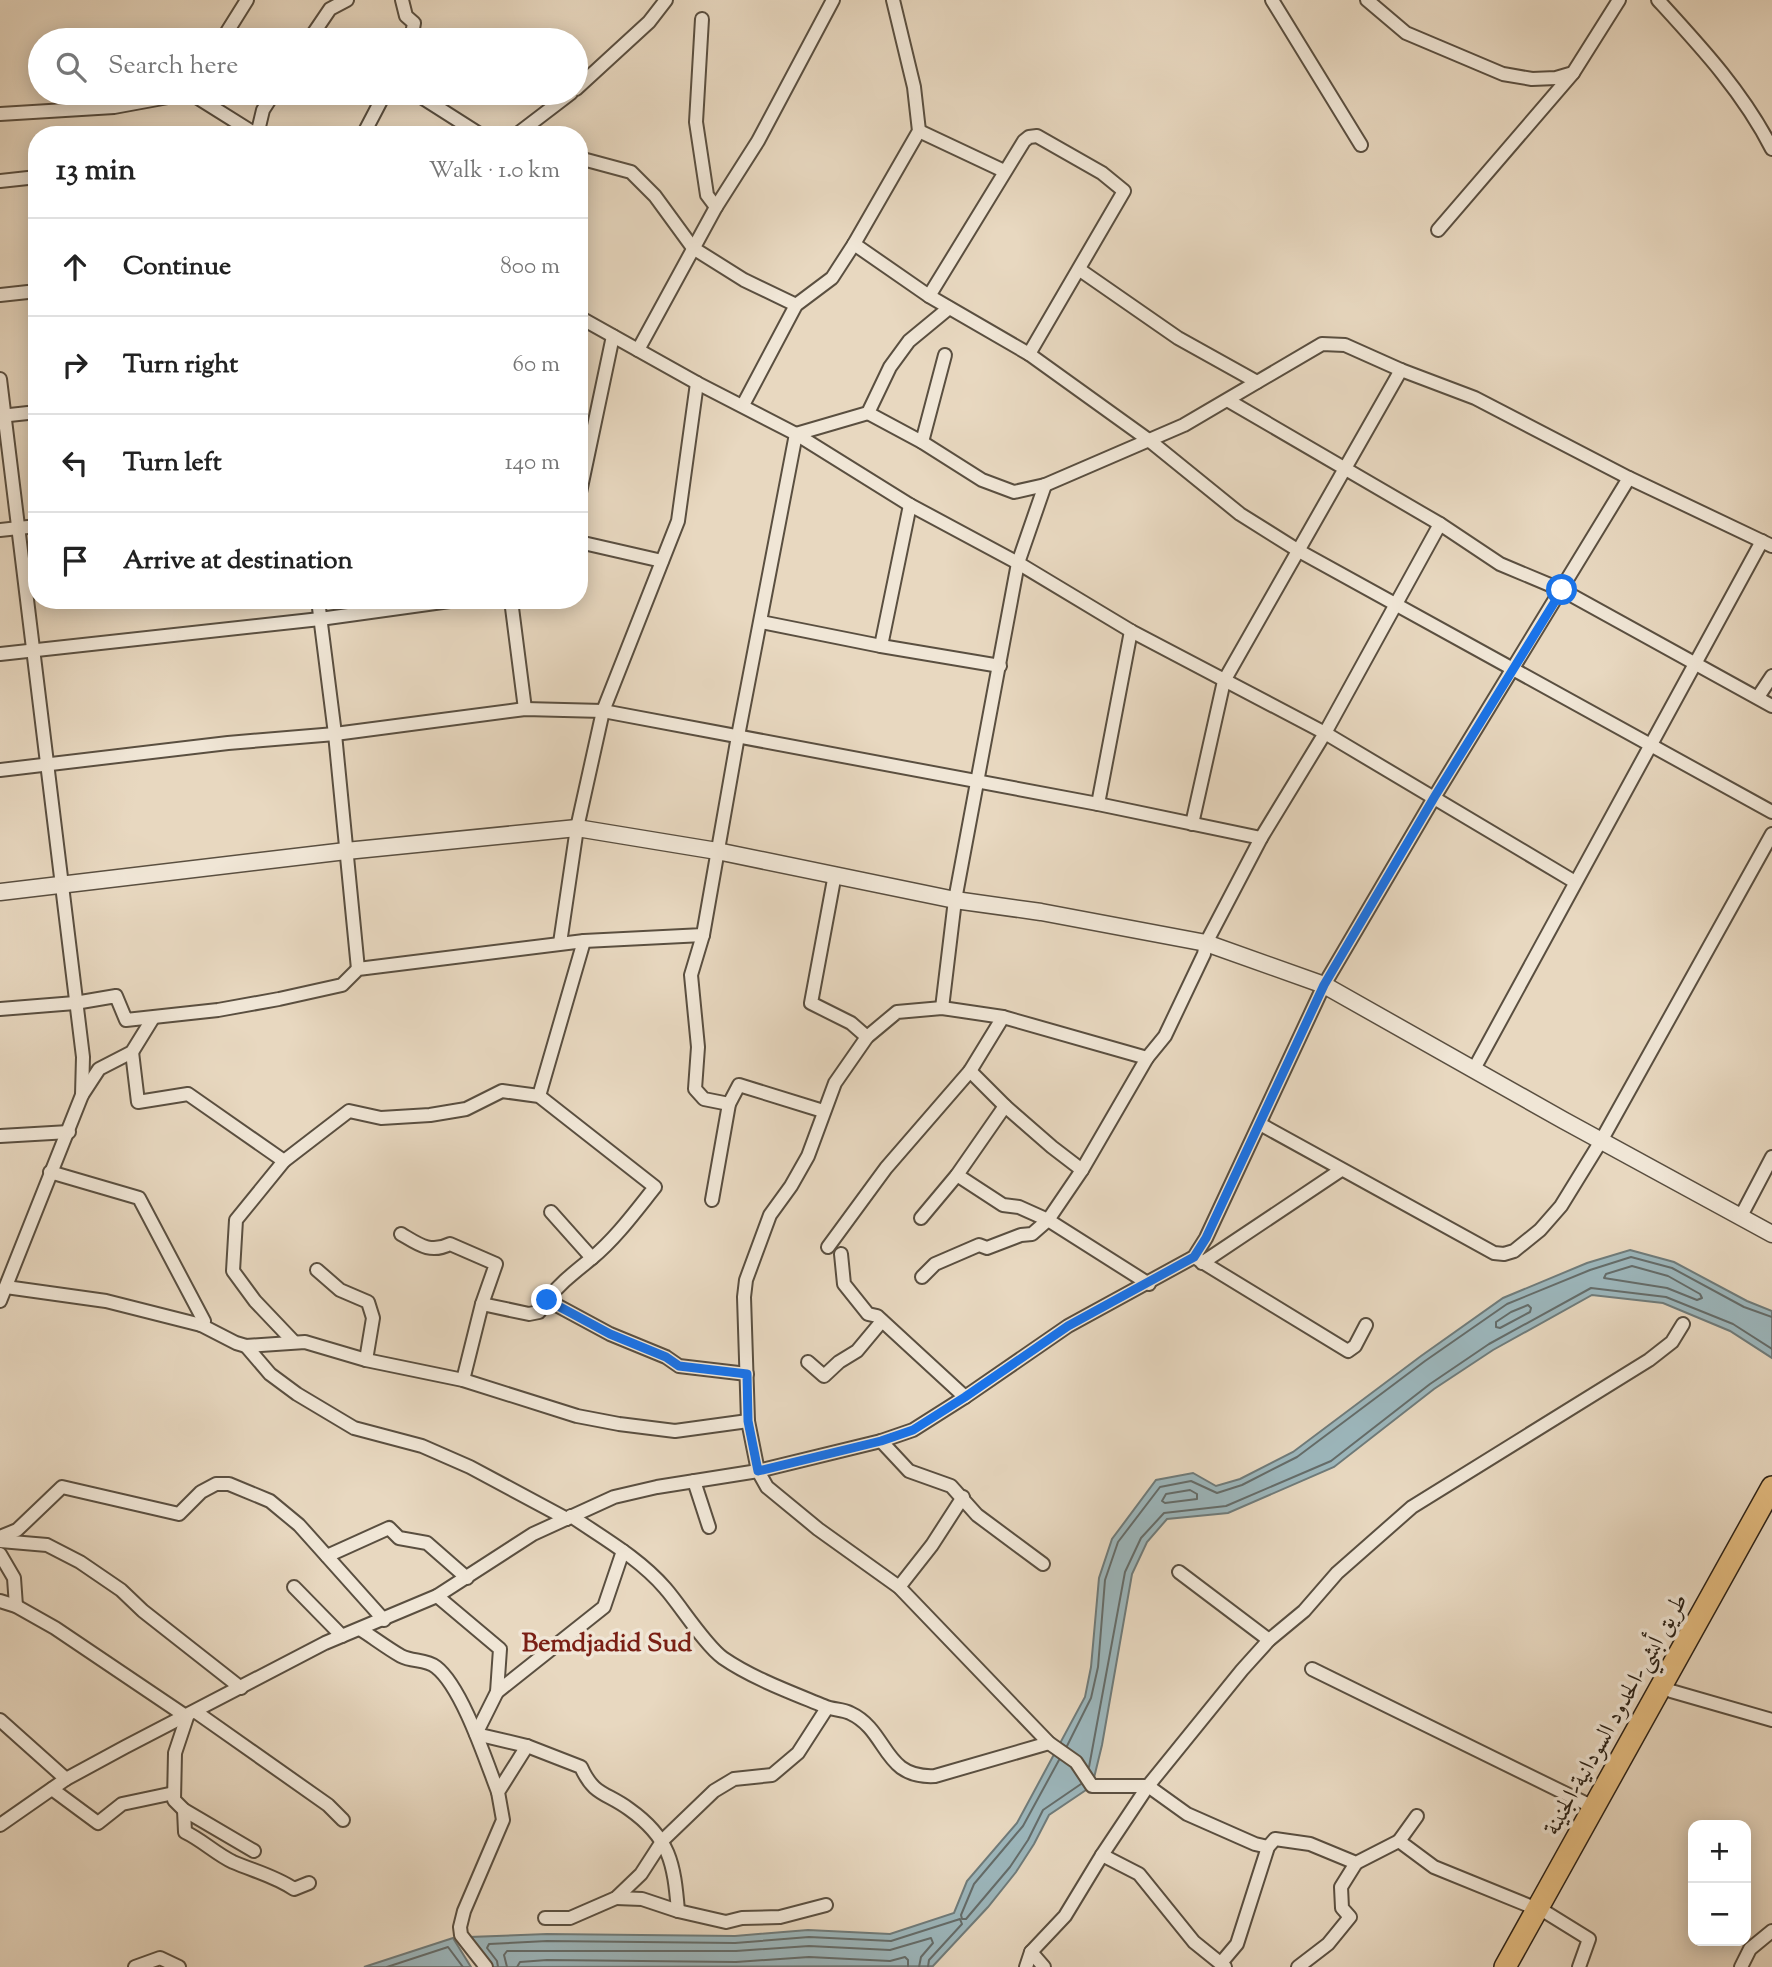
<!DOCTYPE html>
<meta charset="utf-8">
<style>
:root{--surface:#fff;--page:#f2f2f2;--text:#222;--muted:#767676;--line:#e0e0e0}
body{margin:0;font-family:"Sorts Mill Goudy",Amiri,serif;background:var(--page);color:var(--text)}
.controls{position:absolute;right:21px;bottom:21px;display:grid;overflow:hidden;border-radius:14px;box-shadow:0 4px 18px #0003}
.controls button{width:63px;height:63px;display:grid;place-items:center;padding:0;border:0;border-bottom:2px solid var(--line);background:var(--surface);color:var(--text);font:35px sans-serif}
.stop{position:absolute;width:21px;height:21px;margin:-16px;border:5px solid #1a73e8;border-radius:50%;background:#fff}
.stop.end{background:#1a73e8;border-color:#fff;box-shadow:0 2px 7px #0008}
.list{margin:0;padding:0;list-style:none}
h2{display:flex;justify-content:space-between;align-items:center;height:91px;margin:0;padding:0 28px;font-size:30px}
h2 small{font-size:23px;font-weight:400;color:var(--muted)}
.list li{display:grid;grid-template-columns:46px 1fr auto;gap:21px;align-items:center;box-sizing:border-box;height:98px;padding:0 28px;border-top:2px solid var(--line)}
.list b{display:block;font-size:26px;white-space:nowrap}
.list em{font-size:23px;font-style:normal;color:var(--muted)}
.icon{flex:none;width:38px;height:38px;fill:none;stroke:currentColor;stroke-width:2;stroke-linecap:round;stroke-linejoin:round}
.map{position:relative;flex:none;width:1772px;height:1967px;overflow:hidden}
.search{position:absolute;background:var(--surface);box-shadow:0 4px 18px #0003;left:28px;top:28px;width:560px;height:77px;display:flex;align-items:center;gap:18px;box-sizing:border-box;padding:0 24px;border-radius:38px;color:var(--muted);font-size:26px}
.panel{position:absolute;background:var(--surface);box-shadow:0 4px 18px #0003;left:28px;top:126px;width:560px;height:483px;border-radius:28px}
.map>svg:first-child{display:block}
.water{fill:#9cb7bd;stroke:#6f7b7a;stroke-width:2}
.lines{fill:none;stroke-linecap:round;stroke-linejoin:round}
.shore{stroke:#646c6a;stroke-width:2}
.minor-casing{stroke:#5a4f40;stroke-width:16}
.tertiary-casing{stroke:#5a4f40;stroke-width:19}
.trunk-casing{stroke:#2b2116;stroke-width:24}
.minor{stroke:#f0e6d6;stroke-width:12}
.tertiary{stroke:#f0e6d6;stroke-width:16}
.trunk{stroke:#e4bc80;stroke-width:21}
.route{stroke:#1a73e8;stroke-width:9}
.labels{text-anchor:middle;stroke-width:7;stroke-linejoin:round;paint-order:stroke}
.street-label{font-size:24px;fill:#2b2116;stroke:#f0e6d6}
.neighbourhood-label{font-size:26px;font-weight:bold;fill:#7a1f14;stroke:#f0e6d6}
</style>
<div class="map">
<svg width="1772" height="1967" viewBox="0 0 1772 1967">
<rect width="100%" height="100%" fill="#e8d8c0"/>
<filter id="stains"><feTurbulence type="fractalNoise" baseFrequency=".00286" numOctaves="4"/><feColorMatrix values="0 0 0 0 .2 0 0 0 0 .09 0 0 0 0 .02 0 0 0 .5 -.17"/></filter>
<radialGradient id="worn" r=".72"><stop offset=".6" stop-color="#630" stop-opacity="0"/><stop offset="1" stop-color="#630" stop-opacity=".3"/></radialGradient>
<g class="water">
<path d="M1630 1250 1674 1262 1747 1301 1772 1311V1358L1730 1331 1663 1303 1592 1295 1493 1350 1434 1389 1334 1467 1228 1513 1167 1519 1147 1542 1132 1574 1102 1745 1092 1786 1049 1815 1034 1844 1016 1872 988 1907 933 1966 493 1967 470 1937 547 1934 735 1936 808 1930 890 1934 954 1913 967 1881 1017 1823 1085 1697 1091 1667 1099 1578 1112 1539 1156 1480 1193 1473 1216 1486 1240 1479 1293 1452 1421 1356 1503 1298 1587 1263Z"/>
<path d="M453 1938 471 1967H364Z"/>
</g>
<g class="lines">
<g class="shore">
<path d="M1632 1266 1668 1276 1700 1294 1702 1298 1697 1300 1667 1288 1604 1278 1606 1274Z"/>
<path d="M1528 1305 1531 1308 1530 1312 1500 1328 1496 1327V1322L1511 1312Z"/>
<path d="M1190 1490 1197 1494V1499L1165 1503 1162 1501 1166 1494Z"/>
<path d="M1067 1746 1091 1698 1098 1667 1105 1580 1118 1542 1160 1487 1191 1481 1217 1493 1242 1485 1297 1457 1425 1361 1507 1304 1590 1270 1631 1257 1672 1268 1744 1307 1772 1317"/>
<path d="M1059 1760 1023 1826 974 1884 961 1915 962 1919H966L1010 1867 1028 1840 1043 1810 1081 1784"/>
<path d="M1089 1767 1125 1572 1141 1538 1164 1513 1226 1506 1331 1461 1430 1384 1489 1344 1591 1288 1666 1297 1733 1324 1772 1349"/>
<path d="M387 1967 448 1947 463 1967"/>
<path d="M498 1967 497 1961 487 1948 489 1944 547 1941 735 1943 809 1937 891 1941 960 1919 962 1924 929 1960 928 1967"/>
<path d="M507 1967 504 1955 507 1951H736L809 1946 890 1950 931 1938 933 1943 921 1957 919 1967"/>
<path d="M517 1967 520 1962 547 1960 736 1962 809 1957 890 1961 905 1957 908 1960V1967"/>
</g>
<g class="minor-casing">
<g id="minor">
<path d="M402 0 406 16 414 23 411 40"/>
<path d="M1272 0 1361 145"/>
<path d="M1367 0 1406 33 1503 74 1532 79 1556 78 1573 73 1619 0"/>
<path d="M1658 0C1701 47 1743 92 1772 149"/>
<path d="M702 19 696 122 707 195 716 207"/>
<path d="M222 40 247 0"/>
<path d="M309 40 330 9 347 0"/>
<path d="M576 89 649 22 666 0"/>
<path d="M415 93 481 135"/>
<path d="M0 114 114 107 190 93 257 135"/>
<path d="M919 131 1004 171"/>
<path d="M257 135 263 110 274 93"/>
<path d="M363 135 385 93"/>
<path d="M516 135 571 93"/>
<path d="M579 158 631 172 655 196 693 248 744 280 796 305"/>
<path d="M0 181 37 177"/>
<path d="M1438 230 1573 73"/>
<path d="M854 244 929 296 1029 354"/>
<path d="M1080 270 1178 338 1257 382"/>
<path d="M0 295 37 291"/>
<path d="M929 296 1024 141 1029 137 1037 136 1102 173 1124 191 1029 354 1150 441 1240 514 1299 551 1772 812"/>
<path d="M579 317 697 383 796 434 910 505 1018 563 1131 631 1325 733 1575 882"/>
<path d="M638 350 716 207 758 141 833 0"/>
<path d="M0 379 83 1057 82 1095"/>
<path d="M1229 401 1440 524 1500 564 1562 590 1772 706"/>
<path d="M743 405 796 305 832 278 854 244 919 131 914 87 893 0"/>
<path d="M868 413 922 442 982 480 1014 492 1045 485 1184 425 1322 344 1345 345 1401 370 1475 398 1629 478 1772 546"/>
<path d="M0 416 37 412"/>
<path d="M922 442 945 355"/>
<path d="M579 497 613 336"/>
<path d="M0 530 37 526"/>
<path d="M579 542 662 561"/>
<path d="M318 600 335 734 358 969"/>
<path d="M511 600 525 709"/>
<path d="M761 622 881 646 1000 666"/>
<path d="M881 646 910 505"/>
<path d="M0 654 320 619 457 600"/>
<path d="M1758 697 1772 676"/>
<path d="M0 770 228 743 335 734 525 709 603 711 1098 804 1261 838"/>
<path d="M1098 804 1131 631"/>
<path d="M1192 824 1224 681 1401 370"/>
<path d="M835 874 811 1003 851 1023 867 1037"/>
<path d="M703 935 691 975 698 1047 695 1089 704 1099 729 1104"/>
<path d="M560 943 577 828 603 711 678 521 697 383"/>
<path d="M942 1008 955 900 1018 563 1045 485"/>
<path d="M0 1009 75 1003 116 996 126 1020 218 1010 279 999 342 985 358 969 584 941 703 935 738 736 796 434 868 413 890 367 909 341 949 308"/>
<path d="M132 1052 138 1102 188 1094 284 1161 349 1111 381 1118 430 1115 466 1109 502 1091 539 1096 655 1187C635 1212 616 1238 592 1258 575 1272 560 1283 547 1300"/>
<path d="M1147 1058 1003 1017 942 1008 897 1012 867 1037 835 1083 808 1156 791 1186 770 1215 746 1280 744 1297 748 1421 758 1471 767 1487 818 1529 899 1587 1049 1743 1076 1762 1092 1786H1148L1187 1814 1255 1844 1268 1847"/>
<path d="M1474 1069 1762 541"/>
<path d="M970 1071 1005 1106"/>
<path d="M539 1096 584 941"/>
<path d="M1260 1124 1494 1253 1504 1254 1514 1251 1540 1230 1561 1206 1601 1141 1772 834"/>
<path d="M0 1136 69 1132"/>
<path d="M284 1161 236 1220 233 1271 255 1301 294 1342"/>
<path d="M50 1172 139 1198 204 1321 201 1325"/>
<path d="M957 1175 1003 1205 1019 1207 1048 1220 1149 1284"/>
<path d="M712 1200 729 1104 739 1085 823 1111"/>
<path d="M551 1212 592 1258"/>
<path d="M1741 1216 1772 1157"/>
<path d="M921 1218 957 1175 1005 1106 1052 1147 1082 1170"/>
<path d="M401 1234C418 1244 430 1254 450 1244L496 1264 482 1304"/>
<path d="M828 1247 886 1168 970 1071 1003 1017"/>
<path d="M841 1254 844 1284 868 1314 877 1316 965 1397"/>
<path d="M1194 1257 1348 1351 1355 1346 1366 1325"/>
<path d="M1202 1263 1341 1170"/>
<path d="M317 1270 340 1290 368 1302 373 1318 366 1360"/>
<path d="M922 1277 935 1264 979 1245 987 1248 1021 1235 1032 1234 1048 1220 1082 1170 1147 1058 1165 1036 1204 954 1206 943 1261 838 1325 733 1440 524"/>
<path d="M6 1287 106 1301 201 1325 236 1343 246 1346 305 1342 366 1360 463 1380 577 1416 619 1424 675 1431 748 1421"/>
<path d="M0 1301 82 1095 99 1069 132 1052 153 1018"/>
<path d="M246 1346 270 1374 297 1394 354 1428 422 1446 470 1467 567 1519"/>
<path d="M808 1362 824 1376 839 1362 857 1351 882 1321"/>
<path d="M463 1380 482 1304 529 1314 539 1312 547 1300 610 1334 666 1357 679 1366 747 1374"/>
<path d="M881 1441 909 1471 951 1486 977 1515 1043 1564"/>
<path d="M694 1481 709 1527"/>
<path d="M571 1516C603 1538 639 1558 665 1588 680 1605 705 1645 723 1658 752 1678 790 1692 824 1706 832 1710 842 1709 850 1713 889 1731 882 1779 935 1776L1049 1743"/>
<path d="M0 1537 17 1530 62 1487 179 1514 201 1492 216 1484H229L270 1501 299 1525 384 1620"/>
<path d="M0 1541 47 1545 80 1562 121 1590 143 1611 241 1688"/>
<path d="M0 1554 14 1578 16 1606"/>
<path d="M327 1556 389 1528 399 1538 427 1543 467 1578"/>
<path d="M1179 1572 1269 1640"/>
<path d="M294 1587 342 1636"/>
<path d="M899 1587 932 1545 963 1497"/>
<path d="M437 1596 500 1649 497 1692 476 1734 527 1746 581 1767C594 1796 606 1792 629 1809 670 1838 674 1863 678 1911"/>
<path d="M0 1601 16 1606 55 1628 187 1717 175 1753 174 1800 184 1810 254 1851"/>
<path d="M360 1629C374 1638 387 1648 401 1656 412 1662 426 1659 436 1667 462 1687 486 1761 498 1792"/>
<path d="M1312 1669 1593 1807"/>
<path d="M1671 1691 1772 1720"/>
<path d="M497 1692 604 1607 623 1551"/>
<path d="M196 1712 328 1805 343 1820"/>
<path d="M0 1720 66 1779"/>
<path d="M52 1789 98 1823 122 1804 174 1793"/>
<path d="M184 1810 185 1832C202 1840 216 1854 233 1862 254 1871 275 1876 294 1889L309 1883"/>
<path d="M0 1825 66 1779 125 1747 325 1643 437 1596 533 1534 614 1497 657 1487 758 1471 881 1441 913 1430 965 1397 1068 1326 1194 1257 1206 1238 1324 985 1435 796 1629 478"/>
<path d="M1399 1841 1417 1816"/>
<path d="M1102 1855 1139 1874 1194 1942 1225 1967"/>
<path d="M616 1898 642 1899 678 1911 726 1922 742 1918 780 1917 826 1905"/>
<path d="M545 1918H570L616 1898 641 1874 663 1840 714 1791 734 1779 772 1775 798 1753 827 1708"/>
<path d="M1031 1952 1044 1967"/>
<path d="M1221 1963 1237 1944 1268 1847 1275 1839 1310 1844 1356 1863 1399 1841 1434 1867 1547 1913 1589 1939 1579 1967"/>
<path d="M135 1967 160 1958 179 1967"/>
<path d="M486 1967 461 1935 460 1927 464 1911 503 1820 498 1792 527 1746"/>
<path d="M1026 1967 1031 1952 1065 1916 1102 1855 1148 1786 1242 1670 1269 1640 1304 1611 1337 1573 1412 1507 1649 1360 1672 1342 1683 1324"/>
<path d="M1298 1967 1328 1944 1350 1917 1342 1908 1341 1887 1356 1863"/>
<path d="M1741 1967 1750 1949 1772 1931"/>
</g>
</g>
<g class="tertiary-casing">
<path id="tertiary" d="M0 892 346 851 577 828 717 851 955 900 1041 912 1206 943 1324 985 1563 1120 1772 1234"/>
</g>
<g class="trunk-casing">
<path id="trunk" d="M1505 1967 1772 1487"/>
</g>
<use href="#minor" class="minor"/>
<use href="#tertiary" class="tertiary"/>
<use href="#trunk" class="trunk"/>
</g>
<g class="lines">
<path class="route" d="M547 1300 610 1334 666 1357 679 1366 747 1374 748 1421 758 1471 881 1441 913 1430 965 1397 1068 1326 1194 1257 1206 1238 1324 985 1435 796 1562 590"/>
</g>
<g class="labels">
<g class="street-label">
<text transform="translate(1615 1714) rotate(-61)" y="8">طريق أبشي-الحدود السودانية-الجنينة</text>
</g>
<g class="neighbourhood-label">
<text x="607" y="1651">Bemdjadid Sud</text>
</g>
</g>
<rect width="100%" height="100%" filter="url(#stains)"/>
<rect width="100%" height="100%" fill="url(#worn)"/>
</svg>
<div class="controls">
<button>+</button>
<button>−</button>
</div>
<div class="stop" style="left:1562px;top:590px"></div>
<div class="stop end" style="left:547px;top:1300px"></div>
<div class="search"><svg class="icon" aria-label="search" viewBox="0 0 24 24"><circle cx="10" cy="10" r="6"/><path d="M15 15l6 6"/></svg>Search here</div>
<section class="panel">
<h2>13 min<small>Walk · 1.0 km</small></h2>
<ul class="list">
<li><svg class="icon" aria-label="ahead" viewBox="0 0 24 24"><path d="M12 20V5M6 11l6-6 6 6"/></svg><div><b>Continue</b></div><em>800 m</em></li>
<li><svg class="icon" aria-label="right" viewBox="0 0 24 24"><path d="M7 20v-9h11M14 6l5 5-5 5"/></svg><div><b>Turn right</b></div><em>60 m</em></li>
<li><svg class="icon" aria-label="left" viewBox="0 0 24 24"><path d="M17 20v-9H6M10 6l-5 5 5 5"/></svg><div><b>Turn left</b></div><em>140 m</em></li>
<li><svg class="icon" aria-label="arrive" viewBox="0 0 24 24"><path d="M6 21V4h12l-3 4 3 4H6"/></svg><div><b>Arrive at destination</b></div></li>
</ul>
</section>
</div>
